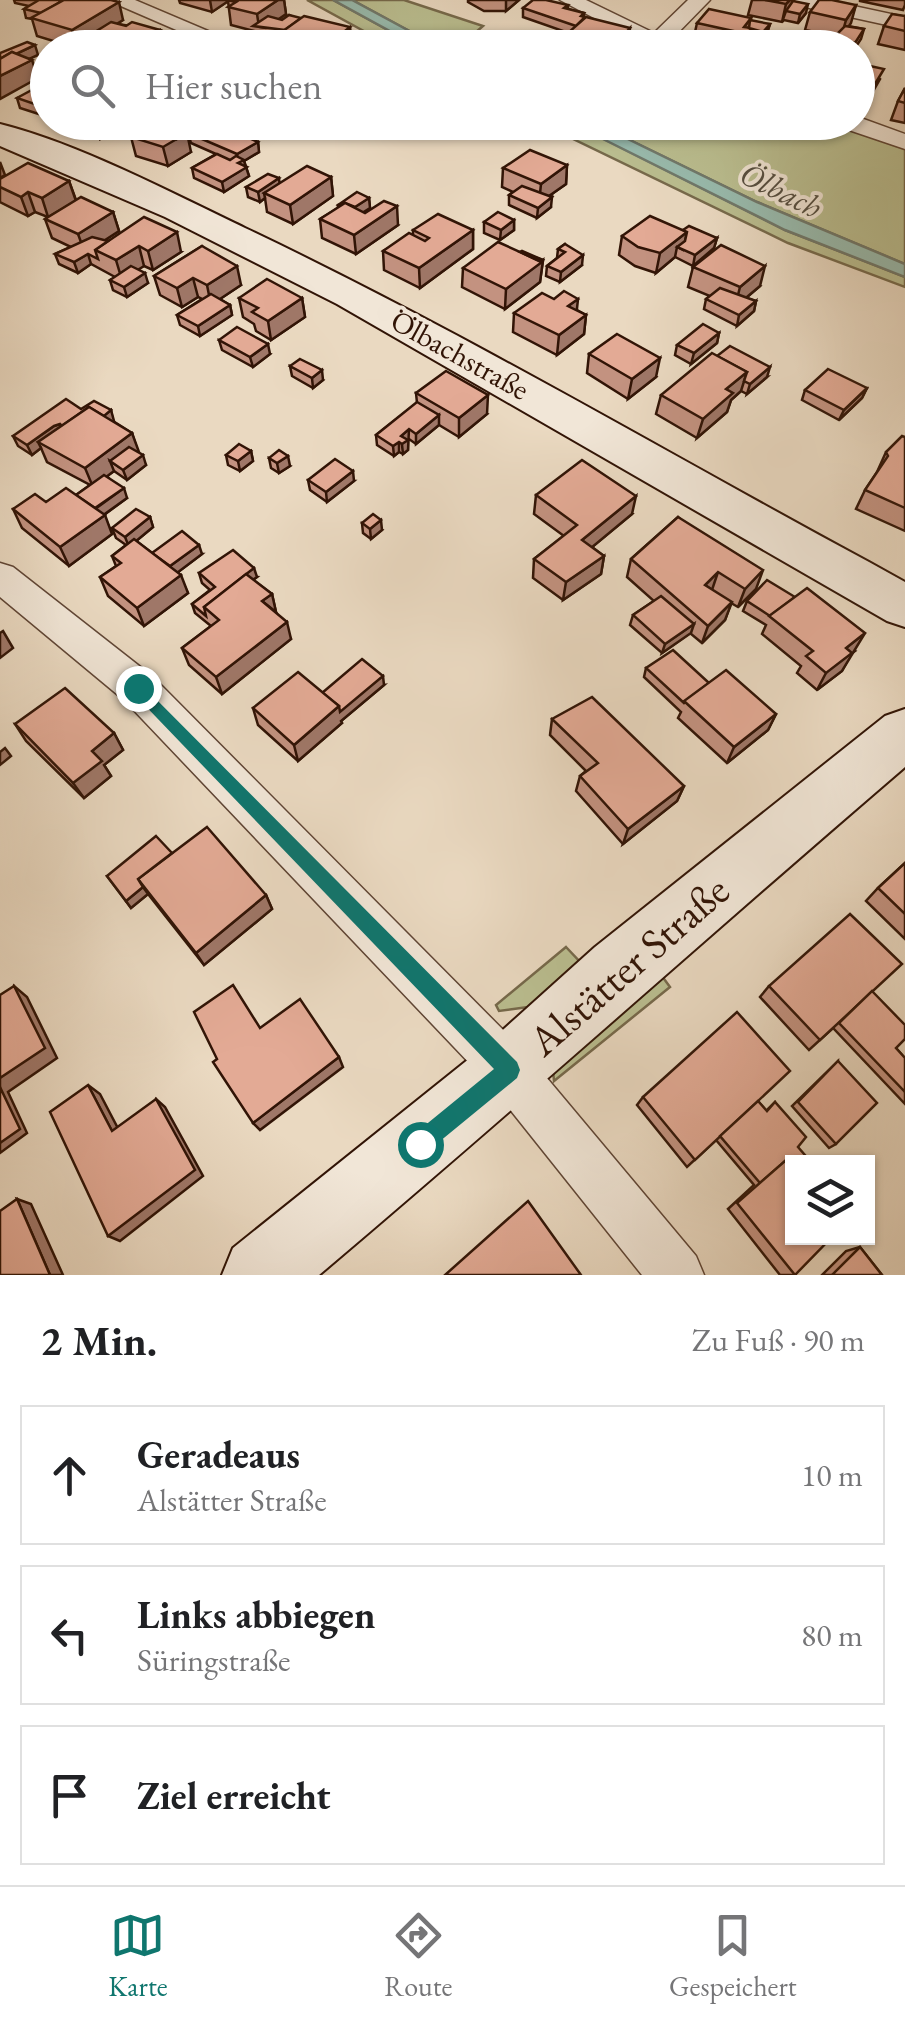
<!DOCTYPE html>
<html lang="de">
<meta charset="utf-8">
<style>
:root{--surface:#fff;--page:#f2f2f2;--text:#202124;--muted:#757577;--line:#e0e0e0;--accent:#0f766e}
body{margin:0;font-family:"EB Garamond",serif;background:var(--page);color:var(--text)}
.controls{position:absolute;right:30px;bottom:30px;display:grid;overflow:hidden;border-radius:0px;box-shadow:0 2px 8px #0004}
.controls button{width:90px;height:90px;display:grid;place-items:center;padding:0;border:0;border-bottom:2px solid var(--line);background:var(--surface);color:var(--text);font:50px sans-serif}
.stop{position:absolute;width:30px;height:30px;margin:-22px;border:8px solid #0f766e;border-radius:50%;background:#fff}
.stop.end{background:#0f766e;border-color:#fff;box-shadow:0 2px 10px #0008}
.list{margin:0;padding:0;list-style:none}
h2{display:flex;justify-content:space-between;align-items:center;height:130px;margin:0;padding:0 40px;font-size:42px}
h2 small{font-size:32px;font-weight:400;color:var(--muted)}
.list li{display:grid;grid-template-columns:65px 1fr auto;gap:30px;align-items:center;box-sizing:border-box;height:140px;margin:0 20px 20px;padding:0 20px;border:2px solid var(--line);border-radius:0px}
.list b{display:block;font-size:38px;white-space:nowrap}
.list p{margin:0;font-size:32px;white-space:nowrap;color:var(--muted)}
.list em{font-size:32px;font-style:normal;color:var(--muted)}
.icon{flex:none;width:55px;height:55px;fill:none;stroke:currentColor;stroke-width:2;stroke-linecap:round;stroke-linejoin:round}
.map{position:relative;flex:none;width:905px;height:1275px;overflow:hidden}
.search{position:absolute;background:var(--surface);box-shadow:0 2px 8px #0004;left:30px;right:30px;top:30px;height:110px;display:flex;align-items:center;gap:25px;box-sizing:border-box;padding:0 35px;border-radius:55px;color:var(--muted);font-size:38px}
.sheet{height:610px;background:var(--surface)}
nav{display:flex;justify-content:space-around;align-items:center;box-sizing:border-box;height:140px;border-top:2px solid var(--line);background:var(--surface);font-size:28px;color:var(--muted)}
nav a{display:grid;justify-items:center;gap:5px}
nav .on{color:var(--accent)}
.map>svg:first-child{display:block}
.green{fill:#babe90;stroke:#76694b;stroke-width:2.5}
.water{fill:#98bbae;stroke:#6f786b;stroke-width:2.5}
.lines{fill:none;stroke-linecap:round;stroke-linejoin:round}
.street-casing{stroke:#5f4535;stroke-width:3}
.secondary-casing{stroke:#311406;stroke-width:4}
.street{fill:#f1e6d7;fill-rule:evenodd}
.secondary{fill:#f1e6d7;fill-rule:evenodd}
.wall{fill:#c39280;stroke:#311406;stroke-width:2.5}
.shaded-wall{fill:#9f7768;stroke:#311406;stroke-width:2.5}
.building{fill:#e3aa95;stroke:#311406;stroke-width:2.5}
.route{fill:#0f766e}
.labels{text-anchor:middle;stroke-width:8;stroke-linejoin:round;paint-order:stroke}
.far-street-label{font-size:30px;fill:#311406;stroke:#f1e6d7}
.far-water-label{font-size:32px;font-style:italic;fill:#554e41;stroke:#f1e6d7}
.near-street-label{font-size:42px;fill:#311406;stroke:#f1e6d7}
</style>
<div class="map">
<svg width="905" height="1275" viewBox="0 0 905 1275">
<rect width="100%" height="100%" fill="#ead9c1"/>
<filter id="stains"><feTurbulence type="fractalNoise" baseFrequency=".002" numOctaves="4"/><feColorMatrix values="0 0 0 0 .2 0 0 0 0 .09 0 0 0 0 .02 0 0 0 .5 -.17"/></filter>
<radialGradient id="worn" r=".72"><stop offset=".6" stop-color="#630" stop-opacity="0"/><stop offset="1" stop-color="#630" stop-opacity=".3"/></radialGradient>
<g class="green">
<path d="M307 0H333L419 47H393Z"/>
<path d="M352 0H404L483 26 476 32 487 36 478 45 482 47H439Z"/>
<path d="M595 123H837L905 147V264L757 202Z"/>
<path d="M576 125 785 230 905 277V287L788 243 563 134Z"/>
<path d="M566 947 581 963 528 1007 499 1011 496 1005Z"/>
<path d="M656 968 670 987 554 1081 553 1070Z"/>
</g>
<g class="water">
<path d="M333 0H352L439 47H419Z"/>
<path d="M571 123H595L757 202 905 264V277L785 230Z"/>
</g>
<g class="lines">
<g class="street-casing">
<g id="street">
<path d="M107 0H135L248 48H218Z"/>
<path d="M560 0H586L654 33 688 0H710L670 41 679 48H651Z"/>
<path d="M788 0H826L905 17V29L791 4Z"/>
<path d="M858 117 905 134V149L840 127 837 122H858Z"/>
<path d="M0 563 13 567 152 676 526 1053 696 1256 704 1275H642L492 1087 124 700 0 597Z"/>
</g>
</g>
<g class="secondary-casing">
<g id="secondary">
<path d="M0 124C77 143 172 193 245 228 458 329 661 450 869 562L905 582V627L887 621 337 304 165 217 0 146Z"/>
<path d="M905 709V767C709 935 517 1108 319 1275H222L233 1248 485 1046 595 947 885 716Z"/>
</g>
</g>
<use href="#street" class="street"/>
<use href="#secondary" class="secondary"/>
</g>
<g class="wall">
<path d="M14 0H111L123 20 117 24 160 30 162 39 150 48H110L92 44 91 39 76 48 37 36 32 19 26 18 24 9 29 6 15 3Z"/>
<path d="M179 0H284L286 14 278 19 282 20 289 15 352 45 349 48H285L284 39 254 36V31L231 25 228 1 212 12 180 3Z"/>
<path d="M468 0H519L506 11H484L468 2Z"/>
<path d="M752 0H793L806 13 798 23 784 20 782 22 748 15Z"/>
<path d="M860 0H905V5L903 10 860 1Z"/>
<path d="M568 5V9L584 13V17L628 46 568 48 569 33 523 17V8Z"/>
<path d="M856 5 848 26 864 29 861 39 855 48 830 47 834 36 805 30 810 12Z"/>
<path d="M905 16V50L878 44 884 26Z"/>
<path d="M697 23 770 24 767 33 761 42 750 38 747 48H720L693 41Z"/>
<path d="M858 62 880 79 872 93 858 90Z"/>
<path d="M48 87V117L20 108 17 98Z"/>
<path d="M905 88V123L891 120 898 101Z"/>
<path d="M70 122H123L100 139 71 126Z"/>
<path d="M218 122H254L245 130Z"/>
<path d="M280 122H331L316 135 280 124Z"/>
<path d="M377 122H407L395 130Z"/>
<path d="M174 128 191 152 168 166 136 156 131 137Z"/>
<path d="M224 132 258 142 259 152 244 161 249 176 224 192 194 178 192 168 216 154 191 143 188 133Z"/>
<path d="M567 165 566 184 549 196 551 207 537 218 509 205V195L513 192 502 187 503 168Z"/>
<path d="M331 177 333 196 293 224 267 212 265 198 260 202 248 197 246 187Z"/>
<path d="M0 179 69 181 76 200 113 212 119 231 105 240 181 252 153 270 144 266 138 269 148 283 127 297 113 290 110 280 115 277 91 264 78 273 59 264 55 254 71 247 52 238 45 219 48 217 35 212 28 216 0 202Z"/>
<path d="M369 198 370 208 364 212 398 225 356 254 322 238 320 219 338 208V205Z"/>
<path d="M514 220V230L500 240 484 233V222Z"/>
<path d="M413 230H473V249L420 288 384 270 383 251 413 235Z"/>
<path d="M683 230 717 238 714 248 693 266 675 257 656 273 635 266 619 255 622 236Z"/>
<path d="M565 244 582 265 560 282 546 276 547 266 557 258 558 249Z"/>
<path d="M202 246 241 285 220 299 230 305 232 315 200 336 180 325 177 315 202 299 198 297 182 307 160 295 154 276Z"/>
<path d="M520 252 543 260 540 282 505 309 462 287 463 268Z"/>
<path d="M693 267 760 286 746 298 756 301 754 311 737 326 704 309 706 299 710 296 688 287Z"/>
<path d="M239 298H302L305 317 271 340 256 331 254 324 243 317Z"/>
<path d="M577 310 586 315 584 334 557 355 513 332 514 313Z"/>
<path d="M719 333 717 343 691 364 675 355 677 345Z"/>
<path d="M219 340 270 354 253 367 222 350Z"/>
<path d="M589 354 656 377 628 399 587 373Z"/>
<path d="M290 366 323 380 313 388 292 376Z"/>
<path d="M767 377 747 394 741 391 731 400 727 412 697 438 656 414 661 395Z"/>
<path d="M867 388 862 398 839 420 802 400 805 390Z"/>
<path d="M416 393 487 414 459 437 439 425 416 444 409 439 408 441V450L403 454 399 452 394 456 377 445 376 435 417 403Z"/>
<path d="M111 410 113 421 132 433 138 452 146 465 127 480 114 471 107 476 127 498 104 515 112 534 69 566 22 528 13 509 76 495 90 485 47 462 41 448 32 455 18 446 13 436Z"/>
<path d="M905 437V531L856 509 865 490 877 472 886 452Z"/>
<path d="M251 451 253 461 240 471 228 465 226 455Z"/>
<path d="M269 458 290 466 279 473 271 468Z"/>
<path d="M308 480 354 481 327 502 310 490Z"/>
<path d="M536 495 632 514 592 547 604 556 601 574 563 600 533 578 534 559 564 536 534 514Z"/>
<path d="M150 517 153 527 136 541 152 553 202 554 178 572 188 593 144 626 108 596 100 577 116 566 112 556 126 545 116 538 112 528Z"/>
<path d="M678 517 756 589 738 607 731 603 725 620 702 643 690 633 662 653 630 625 633 615 654 601 627 577 631 559Z"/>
<path d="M362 523 382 530 371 539 363 533Z"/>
<path d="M199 573 257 577 253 580 272 594 276 612 291 639 222 694 189 665 182 648 211 626 195 613 192 604 210 590 202 583Z"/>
<path d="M747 601 855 651 851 654 842 671 817 690 797 673 801 666 762 634 766 625 743 611Z"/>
<path d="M646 668 709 683 776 714 768 730 727 763 678 718 681 712 644 677Z"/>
<path d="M384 685 341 721 342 723 298 761 258 725 253 708 322 693Z"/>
<path d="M552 719 684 786 677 801 623 844 576 791 580 776 586 771 550 735Z"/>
<path d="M15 724 114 733 123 750 104 765 111 776 84 798 26 741Z"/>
<path d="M172 853 266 895 272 909 204 965 148 894 131 908 107 876Z"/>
<path d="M905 863V939L866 901 878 888Z"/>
<path d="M769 986 872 991 896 1048 905 1058V1104L833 1028 809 1050 760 997Z"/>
<path d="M838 1061 836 1144 829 1148 792 1106Z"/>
<path d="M643 1097 758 1101 766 1111 775 1102 798 1147 795 1275H780L728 1209 754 1185 716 1140 687 1167 637 1105Z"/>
<path d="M860 1247 882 1275H822L846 1251Z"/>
</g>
<g class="shaded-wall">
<path d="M210 0H230L212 12Z"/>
<path d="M278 0H284L286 14 266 28 259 27 257 14Z"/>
<path d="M506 0H519L506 11Z"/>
<path d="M790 0H793L791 10 786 11 782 22 786 4Z"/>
<path d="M119 2 123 20 97 36 90 35 91 39 77 48 72 30Z"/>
<path d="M808 4 806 13 798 23 800 14Z"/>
<path d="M856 5 851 23 841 38 846 20Z"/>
<path d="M751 18 752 28 748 47 744 48 747 34 744 27Z"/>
<path d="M770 24 767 33 761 42 763 32Z"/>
<path d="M350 27 352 45 349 48H336V38Z"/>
<path d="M630 28 628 46 615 48 616 43Z"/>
<path d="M160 30 162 39 150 48H140L139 43Z"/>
<path d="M324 36 326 48H319L318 40Z"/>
<path d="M35 45 38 55 0 72V61Z"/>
<path d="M32 60 38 78 0 99V76Z"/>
<path d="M106 122H123L100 139 97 129Z"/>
<path d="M171 122H173L177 139 187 133 191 152 168 166 163 147 167 125Z"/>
<path d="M243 122H254L245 130Z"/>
<path d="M318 122H331L316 135 315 125Z"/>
<path d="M395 122H407L395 130Z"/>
<path d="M258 142 259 152 244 161 249 176 224 192 222 182 240 171 237 154Z"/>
<path d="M0 162 5 175 0 178Z"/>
<path d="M567 165 566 184 539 203 541 184Z"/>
<path d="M331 177 333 196 293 224 290 205Z"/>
<path d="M279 178 280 188 264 193 265 198 260 202 258 192Z"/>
<path d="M69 181 76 201 48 217 42 198Z"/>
<path d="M28 192 35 212 28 216 21 197Z"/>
<path d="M552 197 551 207 537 218 538 208Z"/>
<path d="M369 198 370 208 351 220 350 210Z"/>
<path d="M397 206 398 225 356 254 354 235Z"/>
<path d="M113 212 119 231 85 253 78 234Z"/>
<path d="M514 220V230L500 240 501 230Z"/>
<path d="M473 230V249L420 288 419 268Z"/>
<path d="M177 232 181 252 153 270 148 251Z"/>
<path d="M687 232 683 250 677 247 675 257 656 273 660 253Z"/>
<path d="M717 238 714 248 693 266 695 255Z"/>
<path d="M139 246 144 266 122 280 116 260Z"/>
<path d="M88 254 91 264 78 273 74 262Z"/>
<path d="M583 255 582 265 560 282 561 272Z"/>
<path d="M543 260 540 282 505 309 506 289Z"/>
<path d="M237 266 241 285 211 305 207 285Z"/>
<path d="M765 266 760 286 735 307 740 287Z"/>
<path d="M145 273 148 283 127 297 124 287Z"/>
<path d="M193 278 198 297 182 307 177 288Z"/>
<path d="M302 298 305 317 271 340 268 321Z"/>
<path d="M578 299 576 318 568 306Z"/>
<path d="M756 301 754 311 737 326 739 315Z"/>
<path d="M230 305 232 315 200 336 198 326Z"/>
<path d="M586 315 584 334 557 355 559 335Z"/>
<path d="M719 333 717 343 691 364 694 353Z"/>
<path d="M268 344 270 354 253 367 250 357Z"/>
<path d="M660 358 656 377 628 399 632 379Z"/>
<path d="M770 367 767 377 747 394 750 384Z"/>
<path d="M322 370 323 380 313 388 312 378Z"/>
<path d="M747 372 741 391 731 400 727 412 697 438 703 419 726 389Z"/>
<path d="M867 388 862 398 839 420 844 410Z"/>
<path d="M488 395 487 414 459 437V418Z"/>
<path d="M111 410 114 421 102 430 98 420Z"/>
<path d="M439 415V425L416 444V434Z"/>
<path d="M60 424 64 434 38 442 41 448 32 455 27 445 54 426Z"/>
<path d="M409 429 408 450 403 454 401 436Z"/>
<path d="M132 433 139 452 119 467 110 461 114 471 93 487 85 468Z"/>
<path d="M399 442V452L394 456 393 446Z"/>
<path d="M251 451 253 461 240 471 238 461Z"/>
<path d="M143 455 146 465 127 480 123 470Z"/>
<path d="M288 456 290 466 279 473 277 463Z"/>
<path d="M353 471 354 481 327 502 326 492Z"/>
<path d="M124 488 127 498 95 521 91 512Z"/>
<path d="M636 496 632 514 579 558 582 540Z"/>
<path d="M105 515 112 534 69 566 60 547Z"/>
<path d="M150 517 153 527 129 547 125 537Z"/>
<path d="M381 520 382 530 371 539 370 529Z"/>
<path d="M199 545 202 554 169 579 166 569Z"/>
<path d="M604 556 601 574 563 600 566 582Z"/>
<path d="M254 568 257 577 248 583 241 577Z"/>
<path d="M763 570 756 589 738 607 745 589Z"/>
<path d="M718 572 712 590 705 585Z"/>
<path d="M181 575 188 593 144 626 137 608Z"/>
<path d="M272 594 276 612 262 601Z"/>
<path d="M732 602 725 620 702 643 708 626Z"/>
<path d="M287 622 291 639 222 694 216 677Z"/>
<path d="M694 624 691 633 662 653 665 644Z"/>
<path d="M3 631 13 648 0 658V633Z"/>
<path d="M865 633 842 671 817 690 826 673 846 648Z"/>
<path d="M383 676 384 685 341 721 342 723 298 761 294 745 339 706Z"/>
<path d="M776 714 768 730 727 763 734 747Z"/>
<path d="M114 733 123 750 104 765 111 776 84 798 73 783 92 751Z"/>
<path d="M5 748 11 756 0 765V752Z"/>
<path d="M684 786 677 801 623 844 628 829Z"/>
<path d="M143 887 148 894 131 908 126 901Z"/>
<path d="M266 895 272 909 204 965 196 953Z"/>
<path d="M14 986 27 997 57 1058 8 1092 27 1133 0 1153V1076Z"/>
<path d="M339 1057 343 1067 260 1130 253 1123Z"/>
<path d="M88 1085 100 1094 123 1138 112 1131Z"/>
<path d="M156 1099 165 1107 203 1176 120 1241 108 1236Z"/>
<path d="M17 1199 31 1204 63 1275H50Z"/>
</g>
<g class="building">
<path d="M39 0H58L62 1 41 13 24 9Z"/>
<path d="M64 0H111L119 2 72 30 31 18Z"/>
<path d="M227 0H278L257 14 228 7 236 2Z"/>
<path d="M533 0H546L568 5 564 8 584 13 581 16 585 17 576 26 523 8Z"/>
<path d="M765 0H790L786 4Z"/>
<path d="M819 0H832L856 5 846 20 810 12Z"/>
<path d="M793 1 808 4 800 14 786 11Z"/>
<path d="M709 9 751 18 744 27 752 28 747 34 697 23Z"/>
<path d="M892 14 905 16V31L884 26Z"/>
<path d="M289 15 301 18 285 30 253 26 268 16 282 20Z"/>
<path d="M304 16 350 27 336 38 324 36 318 40 283 31Z"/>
<path d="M586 17 630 28 616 43 569 32Z"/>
<path d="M750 20 770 24 763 32 749 28Z"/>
<path d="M111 22 126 26 132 22 160 30 139 43 90 35Z"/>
<path d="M845 26 864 29 855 43 833 38Z"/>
<path d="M177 37 214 46 212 48H161Z"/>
<path d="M27 42 35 45 16 54 12 52 0 59V53Z"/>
<path d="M12 52 32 60 0 76V59Z"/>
<path d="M861 64 884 69 875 84 858 80V74Z"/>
<path d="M41 85 48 87V107L46 108 17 98Z"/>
<path d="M905 88V103L898 101Z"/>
<path d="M82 122H106L97 129Z"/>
<path d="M158 122H171L167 125 187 133 163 147 131 137Z"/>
<path d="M203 124 224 132 229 129 258 142 237 154 188 133Z"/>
<path d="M530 150 567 165 541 184 503 168Z"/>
<path d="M217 154 230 160 236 156 244 160 238 163 247 167 222 182 192 168Z"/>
<path d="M28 163 69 181 42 198 28 192 21 197 0 187V179Z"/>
<path d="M307 166 331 177 290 205 264 193Z"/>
<path d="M268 174 279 178 258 192 246 187Z"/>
<path d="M522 186 552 197 538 208 509 195Z"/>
<path d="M357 192 369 198 355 207 345 203 340 206 338 205Z"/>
<path d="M81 197 113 212 78 234 45 219Z"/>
<path d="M384 201 397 206 354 235 320 219 345 203 365 213Z"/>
<path d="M498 212 514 220 501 230 484 222Z"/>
<path d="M438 214 473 230 419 268 383 251 409 233 425 241 429 238 413 230Z"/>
<path d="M650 216 687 232 660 253 638 247 622 236Z"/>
<path d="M144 217 177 232 148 251 139 246 116 260 95 250Z"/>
<path d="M689 226 717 238 695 255 677 247 685 241 687 232 683 230Z"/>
<path d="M92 237 108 241 95 250 98 259 88 254 74 262 55 254Z"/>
<path d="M498 242 542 262 506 289 463 268Z"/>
<path d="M565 244 583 255 561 272 547 266 565 252 558 249Z"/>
<path d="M721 245 765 266 740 287 693 267Z"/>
<path d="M202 246 237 266 207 285 193 278 177 288 154 276Z"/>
<path d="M522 251 543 260 541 262 520 252Z"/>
<path d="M131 266 145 273 124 287 110 280Z"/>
<path d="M267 279 302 298 268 321 252 312 258 308 239 298Z"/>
<path d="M720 288 756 301 739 315 706 299Z"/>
<path d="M564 291 578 299 568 306 586 315 559 335 514 313 542 293 554 299Z"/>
<path d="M211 294 230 305 198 326 177 315Z"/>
<path d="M703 324 719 333 694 353 677 345Z"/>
<path d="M237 327 268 344 250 357 219 340Z"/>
<path d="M617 334 660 358 632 379 589 354Z"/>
<path d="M730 346 770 367 750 384 744 381 747 372 717 356Z"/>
<path d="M712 353 747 372 726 389 733 393 703 419 661 395Z"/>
<path d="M300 359 322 370 312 378 290 366Z"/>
<path d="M828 369 867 388 844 410 805 390Z"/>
<path d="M446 371 488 395 459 418 416 393Z"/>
<path d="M66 399 81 409 94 401 111 410 104 416 89 407 62 426 60 424 54 426 27 445 13 436Z"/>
<path d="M417 402 439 415 416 434 409 429 401 436 408 440 402 444 399 442 393 446 376 435Z"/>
<path d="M89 407 132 433 85 468 38 442Z"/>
<path d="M902 436 905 437V508L865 490 888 456 886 452Z"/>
<path d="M239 444 251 451 238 461 226 455Z"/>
<path d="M129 447 143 455 123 470 110 461Z"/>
<path d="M279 450 288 456 277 463 269 458Z"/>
<path d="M335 459 353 471 326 492 308 480Z"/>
<path d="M582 460 636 496 582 540 604 556 566 582 534 559 577 525 536 495Z"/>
<path d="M104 475 124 488 95 508 76 495Z"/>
<path d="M66 488 105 515 60 547 13 509 35 494 46 502Z"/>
<path d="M136 509 150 517 125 537 112 528Z"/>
<path d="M373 514 381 520 370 529 362 523Z"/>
<path d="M678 517 763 570 745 589 718 572 705 585 732 602 708 626 631 559Z"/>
<path d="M182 531 199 545 170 566 152 553Z"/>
<path d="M134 539 181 575 137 608 100 577 121 563 112 556Z"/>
<path d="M233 550 254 568 204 607 206 616 192 604 215 587 199 573Z"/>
<path d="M246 574 272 594 262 601 287 622 216 677 182 648 219 620 204 607Z"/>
<path d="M767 580 795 597 770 616 747 601Z"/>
<path d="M807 588 865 633 846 648 852 653 826 673 806 656 813 651 769 616Z"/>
<path d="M661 596 694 624 665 644 633 615Z"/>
<path d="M673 650 709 683 684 703 646 668Z"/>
<path d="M362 659 383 676 340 712 339 706 322 693Z"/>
<path d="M726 670 776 714 734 747 684 701Z"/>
<path d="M298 672 339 706 294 745 253 708Z"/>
<path d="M65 688 114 733 92 751 102 761 73 783 15 724Z"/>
<path d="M592 697 684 786 628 829 580 776 598 763 552 719Z"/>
<path d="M207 827 266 895 196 953 138 879Z"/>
<path d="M156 836 172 853 138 879 143 887 126 901 107 876Z"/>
<path d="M905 863V914L878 888Z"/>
<path d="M850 914 902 964 820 1040 769 986Z"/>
<path d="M233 985 260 1028 300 999 339 1057 253 1123 213 1062 217 1059 194 1012Z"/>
<path d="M14 986 45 1048 0 1078V995Z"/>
<path d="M872 991 905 1025V1039L896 1048 905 1058V1092L839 1023Z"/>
<path d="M737 1012 790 1071 695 1160 643 1097Z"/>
<path d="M838 1061 877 1103 836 1144 798 1102Z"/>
<path d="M88 1085 112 1131 156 1099 195 1170 108 1236 50 1112Z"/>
<path d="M0 1087 20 1129 0 1143Z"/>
<path d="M758 1101 767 1111 775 1102 806 1137 798 1147 811 1162H792V1170L785 1161 760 1183 720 1136Z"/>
<path d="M785 1161 792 1170V1238H831L795 1275 737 1203Z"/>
<path d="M17 1199 50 1275H0V1211Z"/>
<path d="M528 1201 581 1275H445Z"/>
<path d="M860 1247 882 1275H832Z"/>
</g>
<path class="route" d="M138 681 517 1062 520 1070 517 1078 428 1151 420 1155 412 1151 409 1144 412 1136 494 1069 133 693 130 688Z"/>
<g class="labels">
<g class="far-street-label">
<text transform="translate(460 355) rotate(29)" y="10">Ölbachstraße</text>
</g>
<g class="far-water-label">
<text transform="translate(781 190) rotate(26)" y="11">Ölbach</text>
</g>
<g class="near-street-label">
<text transform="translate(628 965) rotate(-41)" y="15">Alstätter Straße</text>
</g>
</g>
<rect width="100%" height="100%" filter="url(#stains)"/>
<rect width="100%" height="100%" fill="url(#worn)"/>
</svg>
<div class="controls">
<button><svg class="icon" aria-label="layers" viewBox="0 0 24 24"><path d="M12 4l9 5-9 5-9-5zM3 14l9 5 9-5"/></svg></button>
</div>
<div class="stop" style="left:420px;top:1144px"></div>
<div class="stop end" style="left:138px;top:688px"></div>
<div class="search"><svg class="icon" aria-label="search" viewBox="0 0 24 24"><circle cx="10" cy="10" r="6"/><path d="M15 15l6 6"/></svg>Hier suchen</div>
</div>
<section class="sheet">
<h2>2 Min.<small>Zu Fuß · 90 m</small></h2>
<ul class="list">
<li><svg class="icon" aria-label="ahead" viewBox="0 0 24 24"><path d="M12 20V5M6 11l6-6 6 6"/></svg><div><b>Geradeaus</b><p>Alstätter Straße</p></div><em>10 m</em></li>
<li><svg class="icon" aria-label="left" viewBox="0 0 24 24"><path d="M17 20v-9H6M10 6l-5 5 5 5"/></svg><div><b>Links abbiegen</b><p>Süringstraße</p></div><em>80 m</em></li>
<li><svg class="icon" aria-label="arrive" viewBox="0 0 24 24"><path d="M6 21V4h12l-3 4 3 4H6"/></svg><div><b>Ziel erreicht</b></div></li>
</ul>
</section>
<nav>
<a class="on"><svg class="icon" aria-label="map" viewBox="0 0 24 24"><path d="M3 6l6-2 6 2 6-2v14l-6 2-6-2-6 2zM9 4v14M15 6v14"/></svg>Karte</a>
<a><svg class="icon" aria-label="directions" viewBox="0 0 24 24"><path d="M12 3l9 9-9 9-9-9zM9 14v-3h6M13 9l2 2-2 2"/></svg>Route</a>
<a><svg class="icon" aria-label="saved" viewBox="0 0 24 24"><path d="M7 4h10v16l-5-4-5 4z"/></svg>Gespeichert</a>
</nav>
